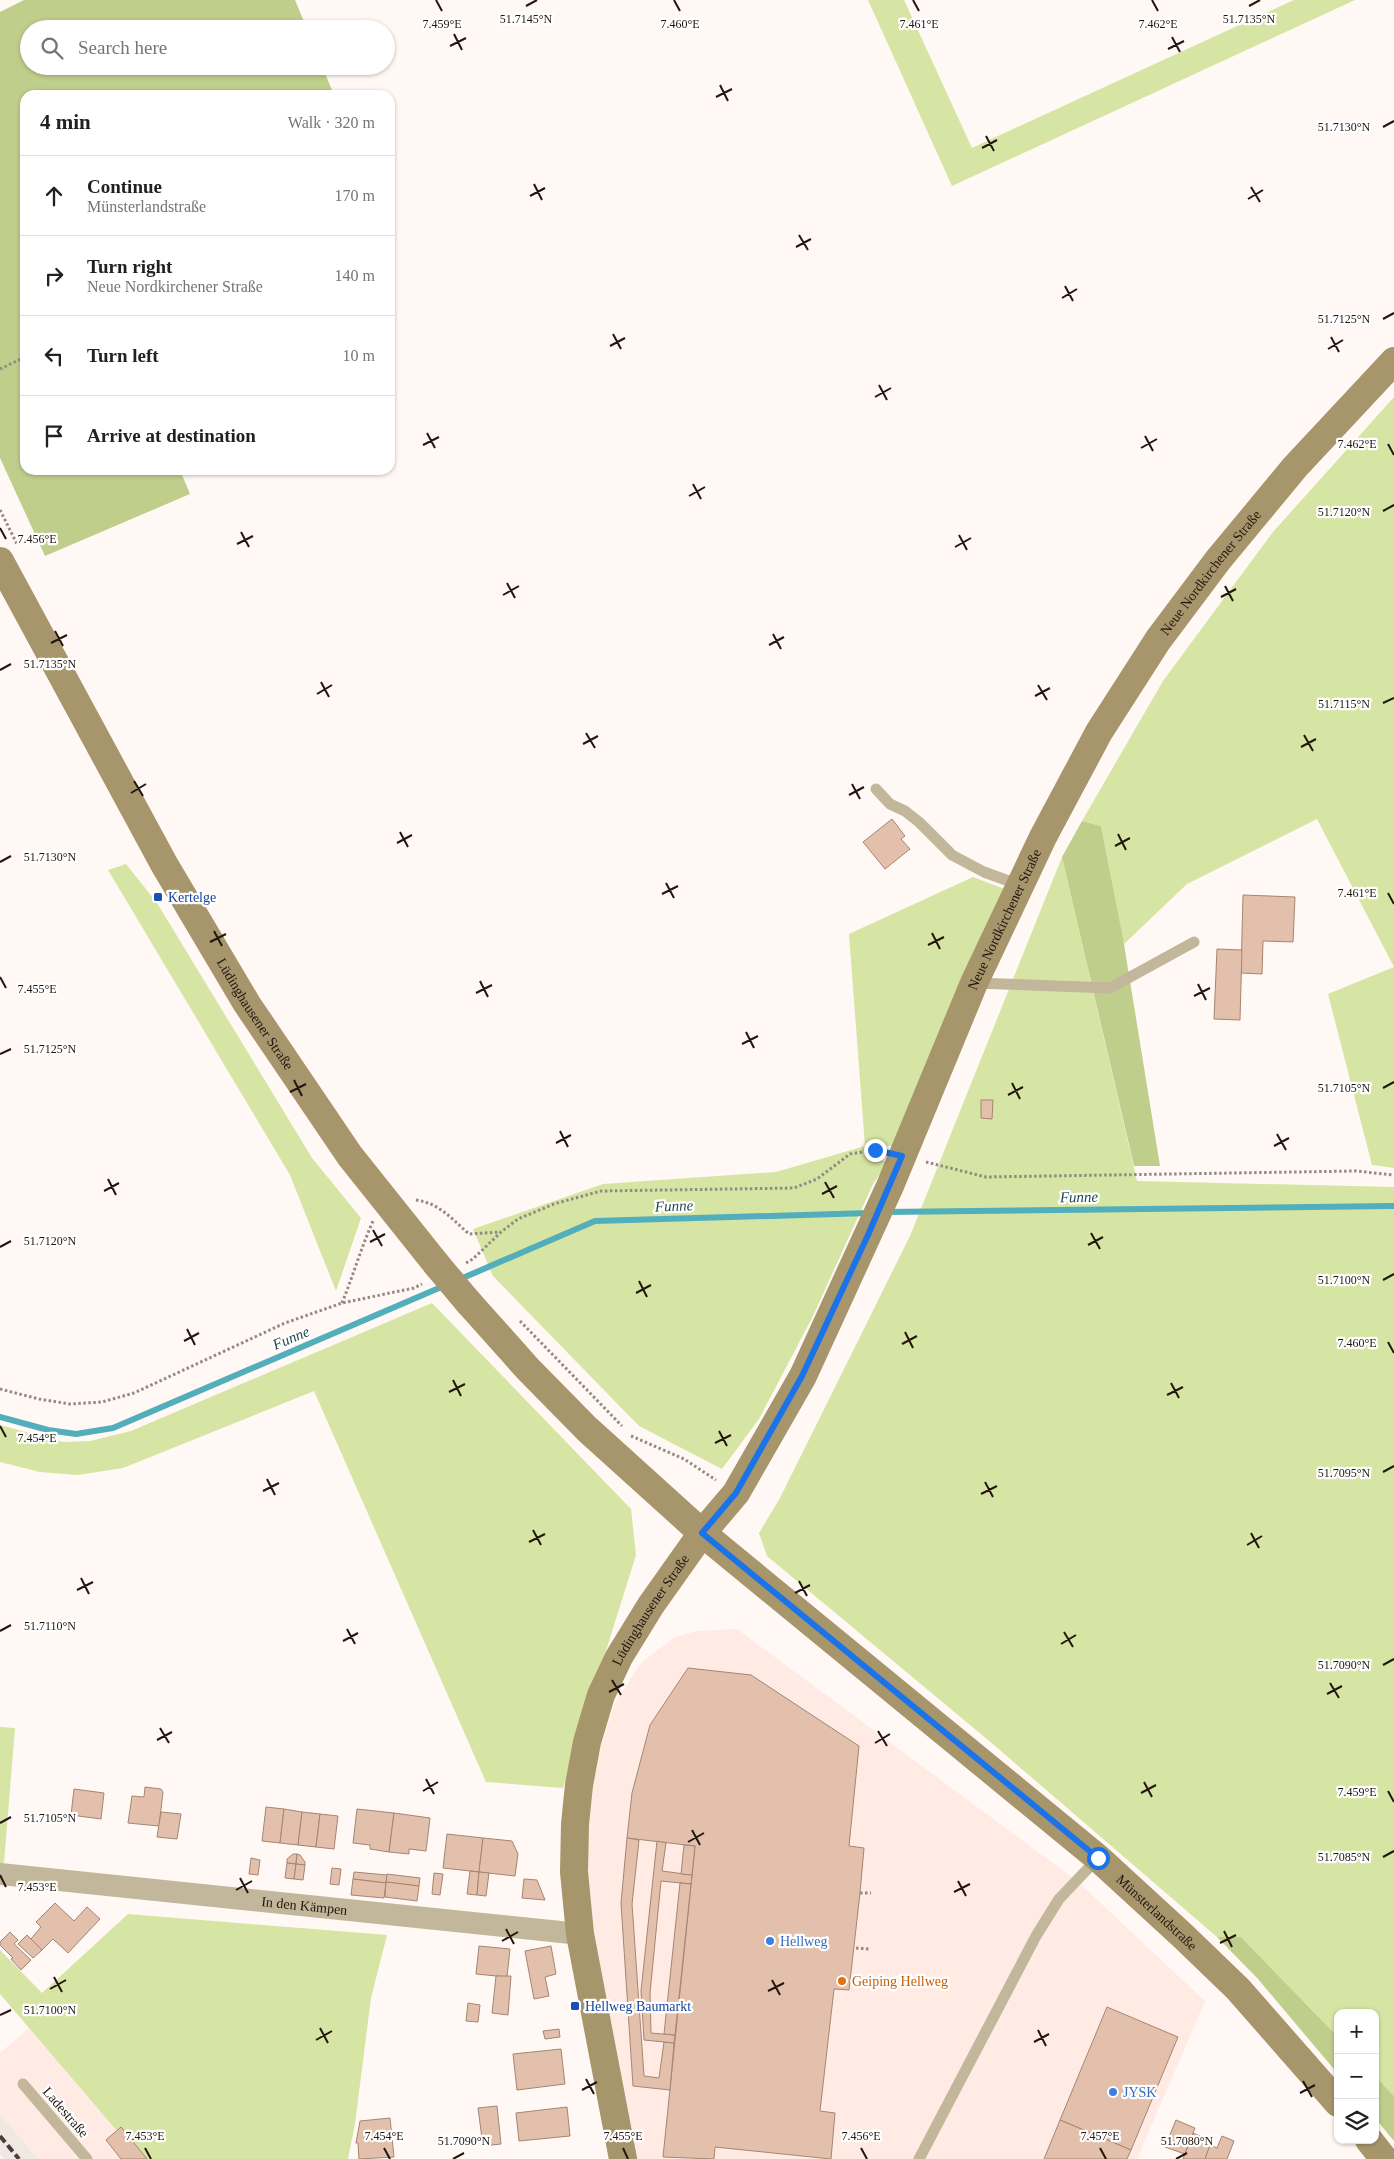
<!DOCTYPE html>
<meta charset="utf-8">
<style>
:root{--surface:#fff;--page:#f6f6f6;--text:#202124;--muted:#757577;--line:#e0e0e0}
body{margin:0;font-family:Georgia,serif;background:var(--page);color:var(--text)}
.controls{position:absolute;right:15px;bottom:15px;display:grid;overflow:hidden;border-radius:10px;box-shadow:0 1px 4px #0004}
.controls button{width:45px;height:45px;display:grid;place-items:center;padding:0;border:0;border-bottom:1px solid var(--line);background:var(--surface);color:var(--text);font:25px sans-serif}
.stop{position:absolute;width:15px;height:15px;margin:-11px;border:4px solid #1a73e8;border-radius:50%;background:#fff}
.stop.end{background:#1a73e8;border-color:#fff;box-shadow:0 1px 5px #0008}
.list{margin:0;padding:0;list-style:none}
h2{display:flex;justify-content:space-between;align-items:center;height:65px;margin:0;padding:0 20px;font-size:21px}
h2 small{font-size:16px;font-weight:400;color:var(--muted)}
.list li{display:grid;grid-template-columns:32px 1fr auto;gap:15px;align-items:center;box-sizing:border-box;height:80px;padding:0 20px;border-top:1px solid var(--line)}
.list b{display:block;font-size:19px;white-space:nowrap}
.list p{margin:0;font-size:16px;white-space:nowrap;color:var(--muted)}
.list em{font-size:16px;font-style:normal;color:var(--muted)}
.icon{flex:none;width:28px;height:28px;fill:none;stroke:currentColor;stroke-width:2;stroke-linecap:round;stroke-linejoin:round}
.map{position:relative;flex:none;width:1394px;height:2159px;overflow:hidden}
.search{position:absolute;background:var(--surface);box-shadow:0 1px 4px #0004;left:20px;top:20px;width:375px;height:55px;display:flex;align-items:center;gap:12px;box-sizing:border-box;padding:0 18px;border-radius:28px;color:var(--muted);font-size:19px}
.panel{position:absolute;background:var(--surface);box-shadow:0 1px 4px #0004;left:20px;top:90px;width:375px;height:385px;border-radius:15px}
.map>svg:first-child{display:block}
.commercial{fill:#ffebe3}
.built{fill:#f0e8e3}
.green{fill:#d6e5a3}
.forest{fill:#c0ce8c}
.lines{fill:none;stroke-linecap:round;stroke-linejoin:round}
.stream{stroke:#51aeba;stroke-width:6}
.building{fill:#e3c0ac;stroke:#a58572}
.path{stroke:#948a85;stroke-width:3;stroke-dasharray:2.5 2.5;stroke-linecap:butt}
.lane{stroke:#c2b69b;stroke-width:11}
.street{stroke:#c2b69b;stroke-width:22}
.secondary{stroke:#a7956c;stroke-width:28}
.rail{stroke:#493e38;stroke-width:4;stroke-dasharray:8 4;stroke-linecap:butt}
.secondary-bridge{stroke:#a7956c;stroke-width:28}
.route{stroke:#1a73e8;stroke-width:6}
.ticks{fill:none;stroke:#22160f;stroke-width:2}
.transit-dot{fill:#1a4fb4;stroke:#fff;stroke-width:2}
.shop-dot{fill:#3f7fe0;stroke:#fff;stroke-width:2}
.food-dot{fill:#e8710a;stroke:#fff;stroke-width:2}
.labels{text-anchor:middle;stroke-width:4.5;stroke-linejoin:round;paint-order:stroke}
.street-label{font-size:14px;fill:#22160f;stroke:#fff}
.transit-label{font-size:14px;fill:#164399;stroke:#fff;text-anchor:start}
.shop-label{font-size:14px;fill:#366cbe;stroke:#fff;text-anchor:start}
.food-label{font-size:14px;fill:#c56008;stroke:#fff;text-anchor:start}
.water-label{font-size:15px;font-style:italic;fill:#1f494f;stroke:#fff}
.ticks-label{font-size:12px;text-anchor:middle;fill:#22160f;stroke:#fff;stroke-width:4.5;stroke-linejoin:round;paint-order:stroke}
</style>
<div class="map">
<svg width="1394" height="2159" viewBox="0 0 1394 2159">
<rect width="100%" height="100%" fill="#fff8f4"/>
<g class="commercial">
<path d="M737 1629 1077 1881 1205 2001 1137 2159H621L579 1928 593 1770 615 1703 641 1663 675 1637 697 1631Z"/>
<path d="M29 2028 141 2159H38L0 2114V2053Z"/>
</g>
<path class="built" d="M0 2114 38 2159H4L0 2154Z"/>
<g class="green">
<path d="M868 0H904L972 148 1294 0H1355L952 186Z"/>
<path d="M1394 397V1168L1372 1165 1328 994 1394 967 1317 819 1187 884 1124 944 1101 826 1082 821 1163 681 1273 532Z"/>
<path d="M1062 857 1137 1181 1394 1187V2096L1375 2076V2013H1338V2037L1241 1937H1217L994 1745 767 1556 759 1533 780 1498 910 1236Z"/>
<path d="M126 864 157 903 312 1158 361 1218 336 1291 290 1175 108 870Z"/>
<path d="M973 877 1007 890 895 1146H865L870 1157 888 1162 873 1184 813 1316 759 1419 722 1469 639 1426 493 1276 473 1229 603 1184 776 1172 865 1146 849 934Z"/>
<path d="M432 1303 631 1509 636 1555 563 1788 486 1782 314 1391 123 1468 78 1475 40 1472 0 1462V1425L63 1442 90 1441 131 1431Z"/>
<path d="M0 1727 15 1728 4 1863H0Z"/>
<path d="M128 1914 387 1935 371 1998 355 2124 348 2159H141L0 1994V1950L42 1993Z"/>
</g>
<g class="forest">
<path d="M24 0H295L307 29H29V66H322L334 95H25V470H180L190 494 45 556 0 458V12Z"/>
<path d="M1082 821 1101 826 1123 938 1160 1166H1134L1062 857Z"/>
<path d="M1217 1937H1241L1338 2037V2074L1258 1979Z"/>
<path d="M1375 2076 1394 2096V2141L1375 2118Z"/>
</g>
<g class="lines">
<g class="stream">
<path d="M885 1212 1394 1206"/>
<path d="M458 1280 595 1221 870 1213"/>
<path d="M0 1417 48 1430 76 1434 113 1428 446 1285"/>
</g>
</g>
<g class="building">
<path d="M892 819 905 836 901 839 910 849 885 869 863 842Z"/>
<path d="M1243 895 1295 897 1293 942 1263 941 1262 974 1241 973Z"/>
<path d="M1217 949 1242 950 1240 1020 1214 1019Z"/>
<path d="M981 1100H993L992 1119 981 1118Z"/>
<path d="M688 1668 751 1675 859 1746 849 1846 864 1848 860 1893 849 1990 834 1989 820 2111 835 2113 831 2159 715 2147 714 2159 663 2157 695 1846 627 1838 632 1793 650 1725Z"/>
<path d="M145 1787 161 1789 163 1792 159 1826 128 1823 132 1796 144 1797Z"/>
<path d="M74 1789 104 1793 101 1819 71 1815Z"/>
<path d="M266 1807 284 1809 280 1843 262 1841Z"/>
<path d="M284 1809 302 1812 298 1845 280 1843Z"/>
<path d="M357 1809 394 1813 389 1852 370 1849V1845L353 1843Z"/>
<path d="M161 1812 181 1814 177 1839 157 1837Z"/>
<path d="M302 1812 320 1814 316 1847 298 1845Z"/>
<path d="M394 1813 430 1818 426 1851 409 1849V1854L389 1852Z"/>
<path d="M320 1814 338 1816 334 1849 316 1847Z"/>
<path d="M447 1834 483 1838 479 1872 443 1868Z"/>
<path d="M483 1838 512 1841 518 1854 515 1876 479 1872Z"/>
<path d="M627 1838 639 1840 632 1904 644 2076 659 2078 664 2042 674 2043 670 2090 633 2086 621 1903Z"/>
<path d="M657 1841 666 1843 662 1871 692 1875 691 1884 661 1881 650 1993 651 2033 675 2035 674 2043 644 2040 641 1991Z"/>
<path d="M684 1845 695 1846 692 1875 681 1874Z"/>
<path d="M293 1854H297L296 1864 287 1863V1859Z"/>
<path d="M297 1854 300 1855 305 1862V1865L296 1864Z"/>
<path d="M251 1858 260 1860 258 1875 249 1874Z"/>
<path d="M287 1863 296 1864 294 1879 285 1878Z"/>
<path d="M296 1864 305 1865 303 1880 294 1879Z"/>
<path d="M332 1868 341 1869 339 1885 330 1884Z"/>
<path d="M470 1871 479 1872 477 1895 467 1894Z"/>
<path d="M354 1872 387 1875 386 1883 353 1879Z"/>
<path d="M479 1872 489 1873 486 1896 477 1895Z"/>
<path d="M434 1873 443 1874 440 1895 432 1894Z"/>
<path d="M387 1874 420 1878 419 1886 386 1882Z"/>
<path d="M353 1879 386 1883 384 1898 351 1895Z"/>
<path d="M524 1879 537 1880 545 1900 522 1898Z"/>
<path d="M386 1882 419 1886 417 1901 385 1897Z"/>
<path d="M680 1883 691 1884 675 2035 664 2034Z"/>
<path d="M55 1903 74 1921 87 1907 100 1919 68 1953 53 1939 42 1950 31 1939 41 1927 36 1922Z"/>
<path d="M10 1932 18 1940 14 1944 31 1960 21 1970 11 1959 13 1958 0 1945V1942Z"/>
<path d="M27 1935 42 1950 33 1958 18 1944Z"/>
<path d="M479 1946 510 1949 507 1977 476 1974Z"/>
<path d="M551 1946 556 1974 545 1977 549 1996 534 1999 525 1951Z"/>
<path d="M496 1976H511L508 2015 492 2013Z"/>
<path d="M468 2003 480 2005 478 2022 466 2021Z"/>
<path d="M1107 2007 1178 2037 1131 2150 1060 2120Z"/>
<path d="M559 2029 560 2037 545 2039 543 2031Z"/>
<path d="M561 2049 565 2084 517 2090 513 2054Z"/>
<path d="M497 2106 501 2144 483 2146 478 2108Z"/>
<path d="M567 2107 570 2136 519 2141 516 2113Z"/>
<path d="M390 2118 394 2157 359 2159 358 2143H356L360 2121Z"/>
<path d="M1060 2120 1131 2150 1127 2159H1044Z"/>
<path d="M1176 2120 1195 2128 1185 2154 1165 2147Z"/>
<path d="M121 2127 147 2159H121L106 2140Z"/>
<path d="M1193 2133 1212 2141 1205 2159H1183Z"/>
<path d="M1222 2136 1234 2141 1227 2159H1205L1210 2145 1217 2148Z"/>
</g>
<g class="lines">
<g class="path">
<path d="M0 369 25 357"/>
<path d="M0 510 17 544"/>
<path d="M926 1162 986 1177 1356 1171 1394 1175"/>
<path d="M416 1200C439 1203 452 1219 469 1234L500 1232"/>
<path d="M466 1263 473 1259 501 1232 518 1219 554 1204 601 1191 794 1188 817 1179 850 1154 875 1150 881 1151"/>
<path d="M342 1303C353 1276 361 1248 373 1221"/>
<path d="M520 1321 622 1426"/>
<path d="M0 1389 39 1399 70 1404 102 1402 134 1393 285 1323 342 1303 414 1288 422 1284"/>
<path d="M631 1436 684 1459 716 1480"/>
<path d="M860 1893H871"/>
<path d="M856 1948 869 1949"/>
</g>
<g class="lane">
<path d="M876 789 890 804 905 811 919 822 952 855 984 872 1020 885"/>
<path d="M974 983 1110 988 1194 942"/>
<path d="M23 2084 87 2159"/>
<path d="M919 2159 1036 1936 1059 1899 1098 1858"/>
</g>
<path class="street" id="s1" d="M0 1874 580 1934"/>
<g class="secondary">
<path id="s2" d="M0 561 164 864 247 1004 350 1156 437 1265"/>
<path id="s3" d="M469 1303 528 1369 587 1429 702 1533 1098 1858 1183 1936 1238 1989 1338 2103"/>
<path d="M1369 2140 1384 2159"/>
<path id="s4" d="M623 2159 580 1934 574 1872 575 1824 579 1785 587 1742 601 1695 619 1657 651 1605 702 1533 736 1493 803 1376 890 1186 974 983 1043 837 1099 732 1158 640 1218 560 1295 467 1394 361"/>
</g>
<path class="rail" d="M0 2136 19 2159"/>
<path class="secondary-bridge" d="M437 1265 469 1303"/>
</g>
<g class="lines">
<path class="route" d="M875 1150 902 1156 868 1235 802 1376 736 1493 702 1533 1098 1858"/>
</g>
<path class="ticks" d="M436 0 442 11M674 0 680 11M913 0 919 11M1152 0 1158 11M526 6 537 0M1249 6 1260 0M454 34 462 50M1172 37 1180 52M450 46 466 38M1168 49 1184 41M720 85 728 101M716 97 732 89M1383 127 1394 121M986 136 994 151M982 148 997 140M534 184 542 200M1251 187 1260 202M530 196 545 188M1248 199 1263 190M799 235 808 250M796 247 811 239M1065 286 1073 301M1062 298 1077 289M1383 319 1394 313M613 334 621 349M1331 337 1339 352M610 346 625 338M1328 349 1343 340M879 385 887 400M875 397 891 388M427 433 435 448M1145 436 1153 451M1388 444 1394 455M423 445 439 437M1141 448 1157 439M693 484 701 499M689 496 705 487M1383 511 1394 505M0 528 6 539M241 532 249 547M959 535 967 550M237 544 253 536M955 547 971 538M507 583 515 598M1225 586 1233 601M503 595 519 586M1221 597 1236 589M55 631 63 646M773 634 781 649M51 643 67 635M769 645 784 637M0 670 11 664M321 682 329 697M1038 685 1047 700M317 694 332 685M1035 696 1050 688M1383 703 1394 698M586 733 595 748M1304 735 1313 751M583 744 598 736M1301 747 1316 739M134 781 143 796M852 784 860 799M131 793 146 784M849 795 864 787M400 832 408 847M1118 834 1126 850M397 843 412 835M1115 846 1130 838M0 862 11 856M666 883 674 898M1388 893 1394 904M662 894 678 886M214 931 222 946M932 933 940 949M210 942 226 934M928 945 944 937M0 977 6 988M480 981 488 997M1198 984 1206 1000M476 993 492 985M1194 996 1210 988M746 1032 754 1048M742 1044 758 1036M0 1054 11 1049M294 1080 302 1096M1012 1083 1020 1099M1383 1088 1394 1082M290 1092 306 1084M1008 1095 1023 1087M560 1131 568 1147M1277 1134 1286 1150M556 1143 571 1135M1274 1146 1289 1138M108 1179 116 1195M825 1182 834 1198M104 1191 119 1183M822 1194 837 1186M373 1230 382 1246M1091 1233 1100 1249M370 1242 385 1234M1088 1245 1103 1237M0 1247 11 1241M1383 1280 1394 1274M639 1281 647 1297M636 1293 651 1285M187 1329 195 1345M905 1332 913 1348M184 1341 199 1333M1388 1342 1394 1353M902 1344 917 1336M453 1380 461 1396M1171 1383 1179 1398M449 1392 465 1384M1167 1395 1183 1387M0 1426 6 1437M719 1431 727 1446M715 1443 731 1435M1383 1472 1394 1466M267 1479 275 1495M985 1482 993 1497M263 1491 279 1483M981 1494 997 1486M533 1530 541 1545M1251 1533 1259 1548M529 1542 545 1534M1247 1545 1262 1536M81 1578 89 1594M799 1581 807 1596M77 1590 93 1582M795 1593 810 1585M347 1629 355 1644M0 1631 11 1625M1064 1632 1073 1647M343 1641 358 1633M1061 1644 1076 1635M1383 1665 1394 1659M612 1680 621 1695M1330 1683 1339 1698M609 1692 624 1684M1327 1694 1342 1686M160 1728 169 1743M878 1731 887 1746M157 1740 172 1732M875 1743 890 1734M426 1779 434 1794M1144 1782 1152 1797M423 1791 438 1782M1388 1791 1394 1802M1141 1793 1156 1785M0 1823 11 1817M692 1830 700 1845M688 1842 704 1833M1383 1857 1394 1851M0 1875 6 1887M240 1878 248 1893M958 1881 966 1896M236 1890 252 1881M954 1892 970 1884M506 1929 514 1944M1224 1931 1232 1947M502 1941 518 1932M1220 1943 1236 1935M54 1977 62 1992M772 1980 780 1995M50 1989 66 1980M768 1991 784 1983M0 2015 11 2010M320 2028 328 2043M1038 2030 1046 2046M316 2040 332 2031M1034 2042 1049 2034M586 2079 594 2094M1303 2081 1312 2097M582 2090 597 2082M1300 2093 1315 2085M145 2148 151 2159M384 2148 390 2159M623 2148 628 2159M861 2148 867 2159M1100 2148 1106 2159M453 2159 464 2153M1176 2159 1187 2153"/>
<g class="transit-dot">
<rect x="153" y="892" width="10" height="10" rx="2.5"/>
<rect x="570" y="2001" width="10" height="10" rx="2.5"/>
</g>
<g class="shop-dot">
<circle cx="770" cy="1941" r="5"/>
<circle cx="1113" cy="2092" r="5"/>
</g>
<circle class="food-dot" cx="842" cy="1981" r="5"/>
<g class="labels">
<g class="street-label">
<text dy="5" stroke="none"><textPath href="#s4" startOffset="1754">Neue Nordkirchener Straße</textPath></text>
<text dy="5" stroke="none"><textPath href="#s4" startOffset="1349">Neue Nordkirchener Straße</textPath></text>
<text dy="5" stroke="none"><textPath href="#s2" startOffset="520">Lüdinghausener Straße</textPath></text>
<text dy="5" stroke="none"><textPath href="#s4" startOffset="570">Lüdinghausener Straße</textPath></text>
<text dy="5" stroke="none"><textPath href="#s1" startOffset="306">In den Kämpen</textPath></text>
<text dy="5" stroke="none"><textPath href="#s3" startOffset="920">Münsterlandstraße</textPath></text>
<text transform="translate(66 2112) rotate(49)" y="5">Ladestraße</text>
</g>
<g class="transit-label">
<text x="168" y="902">Kertelge</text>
<text x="585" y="2011">Hellweg Baumarkt</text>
</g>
<g class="shop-label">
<text x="780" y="1946">Hellweg</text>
<text x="1123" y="2097">JYSK</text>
</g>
<g class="food-label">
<text x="852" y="1986">Geiping Hellweg</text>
</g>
<g class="water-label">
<text transform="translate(1079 1197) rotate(-1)" y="5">Funne</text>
<text transform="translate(674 1206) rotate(-2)" y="5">Funne</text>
<text transform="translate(291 1338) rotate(-23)" y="5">Funne</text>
</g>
</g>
<g class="ticks-label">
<text x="526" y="23">51.7145°N</text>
<text x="1249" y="23">51.7135°N</text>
<text x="442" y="28">7.459°E</text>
<text x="680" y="28">7.460°E</text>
<text x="919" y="28">7.461°E</text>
<text x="1158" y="28">7.462°E</text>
<text x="1344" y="131">51.7130°N</text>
<text x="1344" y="323">51.7125°N</text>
<text x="1357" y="448">7.462°E</text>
<text x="1344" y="516">51.7120°N</text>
<text x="37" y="543">7.456°E</text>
<text x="50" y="668">51.7135°N</text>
<text x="1344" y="708">51.7115°N</text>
<text x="50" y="861">51.7130°N</text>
<text x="1357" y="897">7.461°E</text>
<text x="37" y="993">7.455°E</text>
<text x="50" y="1053">51.7125°N</text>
<text x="1344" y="1092">51.7105°N</text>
<text x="50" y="1245">51.7120°N</text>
<text x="1344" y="1284">51.7100°N</text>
<text x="1357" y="1347">7.460°E</text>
<text x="37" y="1442">7.454°E</text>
<text x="1344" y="1477">51.7095°N</text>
<text x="50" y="1630">51.7110°N</text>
<text x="1344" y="1669">51.7090°N</text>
<text x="1357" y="1796">7.459°E</text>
<text x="50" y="1822">51.7105°N</text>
<text x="1344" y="1861">51.7085°N</text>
<text x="37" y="1891">7.453°E</text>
<text x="50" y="2014">51.7100°N</text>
<text x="145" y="2140">7.453°E</text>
<text x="384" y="2140">7.454°E</text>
<text x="623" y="2140">7.455°E</text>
<text x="861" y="2140">7.456°E</text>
<text x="1100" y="2140">7.457°E</text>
<text x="464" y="2145">51.7090°N</text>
<text x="1187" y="2145">51.7080°N</text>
</g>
</svg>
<div class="controls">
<button>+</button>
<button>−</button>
<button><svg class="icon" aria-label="layers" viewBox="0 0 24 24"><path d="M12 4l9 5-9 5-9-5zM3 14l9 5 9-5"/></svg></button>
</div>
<div class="stop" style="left:1098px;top:1858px"></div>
<div class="stop end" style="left:875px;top:1150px"></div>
<div class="search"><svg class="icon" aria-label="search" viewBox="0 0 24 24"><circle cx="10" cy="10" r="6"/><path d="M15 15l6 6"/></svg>Search here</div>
<section class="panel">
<h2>4 min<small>Walk · 320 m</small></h2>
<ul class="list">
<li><svg class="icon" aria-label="ahead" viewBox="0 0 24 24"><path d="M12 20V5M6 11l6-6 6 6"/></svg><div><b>Continue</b><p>Münsterlandstraße</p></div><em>170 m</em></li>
<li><svg class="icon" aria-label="right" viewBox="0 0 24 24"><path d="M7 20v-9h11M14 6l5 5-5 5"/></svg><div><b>Turn right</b><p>Neue Nordkirchener Straße</p></div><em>140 m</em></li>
<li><svg class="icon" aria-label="left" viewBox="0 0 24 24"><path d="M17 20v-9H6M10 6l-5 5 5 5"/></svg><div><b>Turn left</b></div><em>10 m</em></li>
<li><svg class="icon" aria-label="arrive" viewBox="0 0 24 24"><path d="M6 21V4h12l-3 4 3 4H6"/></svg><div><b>Arrive at destination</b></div></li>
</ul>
</section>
</div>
